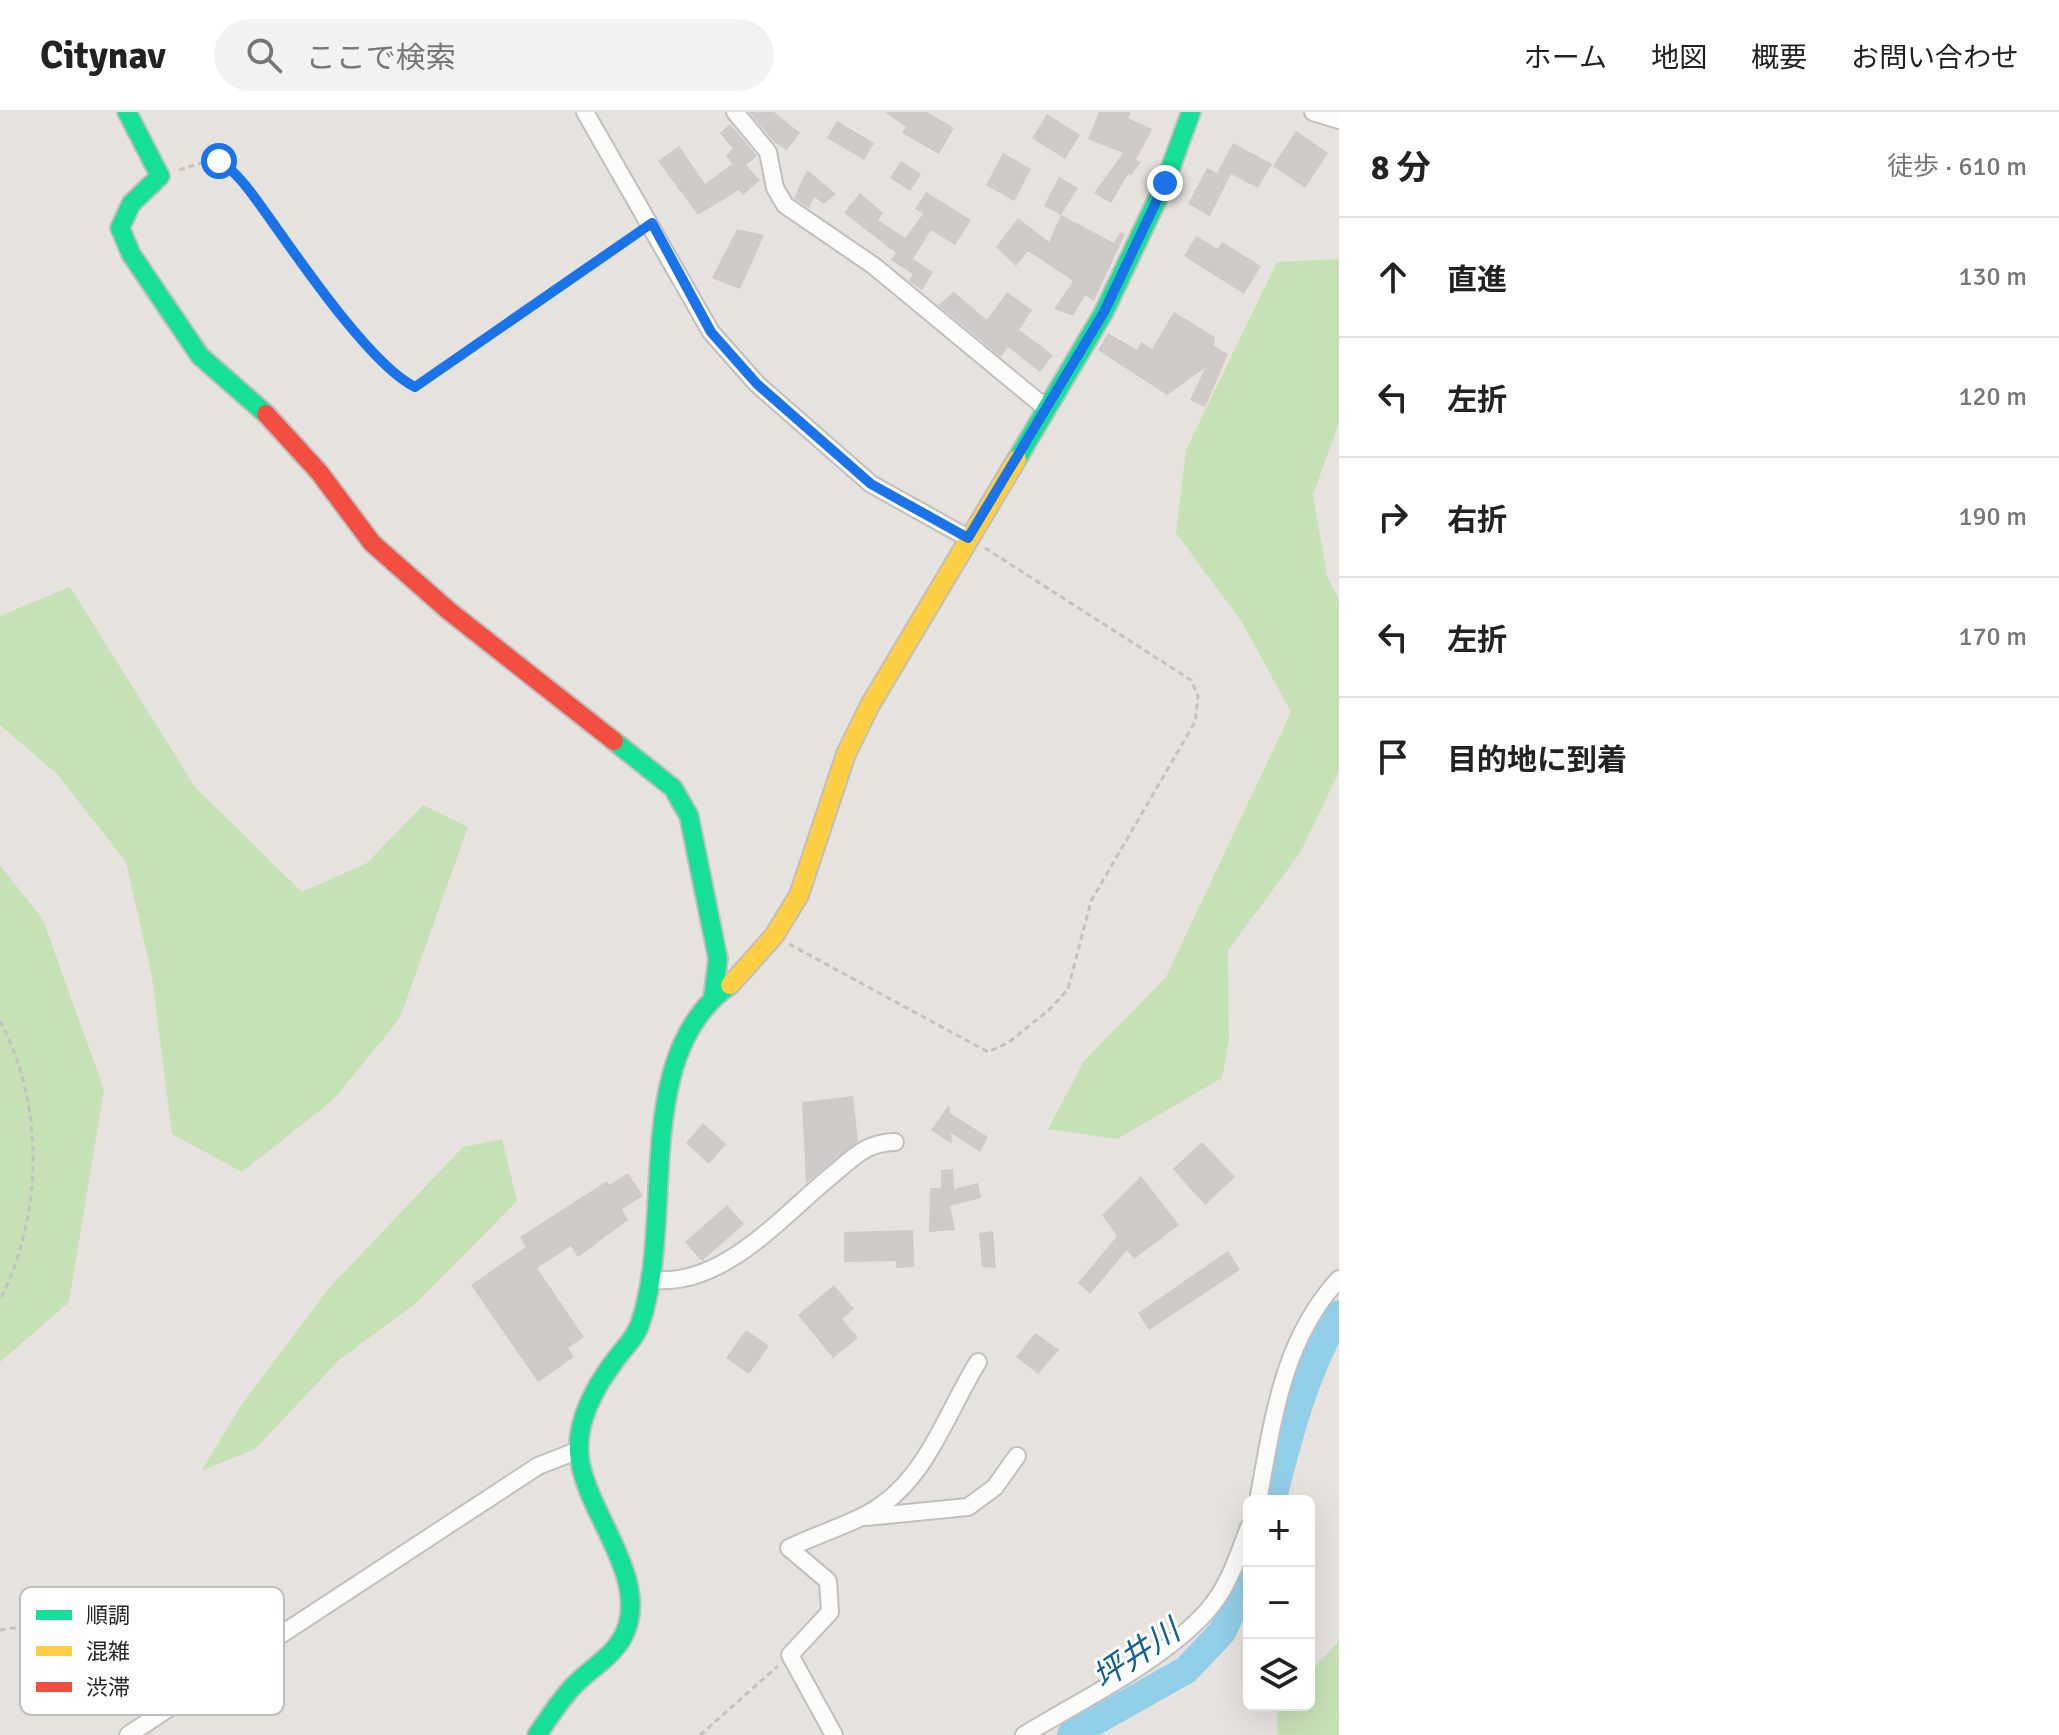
<!DOCTYPE html>
<html lang="ja">
<meta charset="utf-8">
<style>
:root{--surface:#fff;--page:#f2f2f2;--text:#222;--muted:#767676;--line:#e0e0e0}
body{margin:0;font-family:Signika,"Noto Sans JP",sans-serif;background:var(--page);color:var(--text)}
.controls{position:absolute;right:24px;bottom:24px;display:grid;overflow:hidden;border-radius:12px;box-shadow:0 8px 32px #0002}
.controls button{width:72px;height:72px;display:grid;place-items:center;padding:0;border:0;border-bottom:2px solid var(--line);background:var(--surface);color:var(--text);font:40px sans-serif}
.stop{position:absolute;width:24px;height:24px;margin:-18px;border:6px solid #1a73e8;border-radius:50%;background:#fff}
.stop.end{background:#1a73e8;border-color:#fff;box-shadow:0 2px 8px #0008}
.list{margin:0;padding:0;list-style:none}
h2{display:flex;justify-content:space-between;align-items:center;height:104px;margin:0;padding:0 32px;font-size:34px}
h2 small{font-size:26px;font-weight:400;color:var(--muted)}
.list li{display:grid;grid-template-columns:52px 1fr auto;gap:24px;align-items:center;box-sizing:border-box;height:120px;padding:0 32px;border-top:2px solid var(--line)}
.list b{display:block;font-size:30px;white-space:nowrap}
.list em{font-size:26px;font-style:normal;color:var(--muted)}
.icon{flex:none;width:44px;height:44px;fill:none;stroke:currentColor;stroke-width:2;stroke-linecap:round;stroke-linejoin:round}
.map{position:relative;flex:none;width:1339px;height:1623px;overflow:hidden}
header{display:flex;align-items:center;gap:48px;box-sizing:border-box;height:112px;padding:0 40px;background:var(--surface);border-bottom:2px solid var(--line)}
header strong{font-size:38px}
nav{display:flex;gap:44px;margin-inline-start:auto;font-size:28px}
.search{width:560px;height:72px;background:var(--page);display:flex;align-items:center;gap:20px;box-sizing:border-box;padding:0 28px;border-radius:44px;color:var(--muted);font-size:30px}
main{display:flex}
aside{flex:1;background:var(--surface)}
.map>svg:first-child{display:block}
.green{fill:#c7e1b6}
.lines{fill:none;stroke-linecap:round;stroke-linejoin:round}
.river{stroke:#91cee7;stroke-width:28}
.building{fill:#cdcac7}
.street-casing{stroke:#c0bebf;stroke-width:20}
.fast-casing{stroke:#c0bebf;stroke-width:22}
.slow-casing{stroke:#c0bebf;stroke-width:22}
.jam-casing{stroke:#c0bebf;stroke-width:22}
.path{stroke:#c3c2c2;stroke-width:3;stroke-dasharray:6 4;stroke-linecap:butt}
.street{stroke:#fbfbfa;stroke-width:16}
.fast{stroke:#16e098;stroke-width:18}
.slow{stroke:#ffcf43;stroke-width:18}
.jam{stroke:#f24e42;stroke-width:18}
.route{stroke:#1a73e8;stroke-width:10}
.labels{text-anchor:middle;stroke-width:6;stroke-linejoin:round;paint-order:stroke}
.water-label{font-size:32px;font-style:italic;fill:#106394;stroke:#fff}
.key{fill:#fff;stroke:#bebebe;stroke-width:2}
.key-label{font-size:22px;fill:#282828}
</style>
<header>
<strong>Citynav</strong>
<div class="search"><svg class="icon" aria-label="search" viewBox="0 0 24 24"><circle cx="10" cy="10" r="6"/><path d="M15 15l6 6"/></svg>ここで検索</div>
<nav><a>ホーム</a><a>地図</a><a>概要</a><a>お問い合わせ</a></nav>
</header>
<main>
<div class="map">
<svg width="1339" height="1623" viewBox="0 0 1339 1623">
<rect width="100%" height="100%" fill="#e6e2dd"/>
<g class="green">
<path d="M1339 147V311L1313 383 1327 464 1339 487V660L1300 741 1228 838 1229 928 1222 966 1117 1027 1048 1017 1084 949 1166 865 1291 600 1242 510 1176 421 1186 338 1277 150Z"/>
<path d="M70 475 195 675 302 780 367 751 423 693 468 715 400 906 333 988 242 1060 172 1022 152 865 126 750 57 662 0 613V504Z"/>
<path d="M0 753 43 808 104 977 69 1190 0 1250Z"/>
<path d="M502 1027 517 1089 414 1193 340 1247 255 1337 201 1359 242 1292 329 1176 463 1035Z"/>
<path d="M1339 1529V1623H1277L1278 1594 1309 1593V1561Z"/>
</g>
<g class="lines">
<g class="river">
<path d="M1272 1389C1289 1323 1304 1261 1339 1202"/>
<path d="M1071 1623 1186 1558 1222 1520 1249 1463"/>
</g>
</g>
<g class="building">
<path d="M749 0H774L800 21 787 38 774 30Z"/>
<path d="M885 0H927L954 16 939 42 902 21 906 15Z"/>
<path d="M1099 0H1131L1128 6 1152 17 1136 48 1141 50 1131 63 1128 62 1111 91 1094 81 1123 41 1088 27Z"/>
<path d="M1047 2 1080 23 1065 47 1032 26Z"/>
<path d="M837 9 874 31 864 48 827 26Z"/>
<path d="M730 12 757 44 746 53 760 68 743 83 739 78 698 103 658 49 679 34 705 72 732 52 726 43 733 37 720 21Z"/>
<path d="M1296 19 1328 41 1305 76 1273 54Z"/>
<path d="M1233 31 1272 52 1258 76 1231 62 1210 104 1188 92 1207 56 1217 61Z"/>
<path d="M1003 41 1031 57 1014 89 986 73Z"/>
<path d="M901 49 921 62 910 79 890 66Z"/>
<path d="M807 58 836 82 824 92 814 85 809 96 794 86Z"/>
<path d="M1059 65 1078 76 1061 103 1044 94Z"/>
<path d="M926 80 971 108 955 133 931 118 913 147 933 160 922 178 909 169 913 162 891 148 896 141 844 101 860 81 883 101 878 108 905 126 923 102 915 97Z"/>
<path d="M1061 103 1114 131 1120 120 1125 122 1094 189 1085 183 1073 204 1054 197 1073 169 1028 139 1016 154 996 135 1018 106 1049 130Z"/>
<path d="M737 117 764 123 740 177 712 166Z"/>
<path d="M1196 124 1218 137 1222 130 1261 154 1244 182 1184 144Z"/>
<path d="M954 180 987 208 1007 180 1032 198 1019 218 1053 243 1040 260 1008 235 1001 245 938 193Z"/>
<path d="M1174 200 1215 225 1214 234 1228 242 1205 295 1190 288 1205 256 1167 283 1098 238 1108 221 1137 238 1141 230 1152 237Z"/>
<path d="M853 984 858 1029 806 1071 802 990Z"/>
<path d="M949 993 950 1001 988 1025 980 1040 951 1021 952 1032 931 1018Z"/>
<path d="M703 1011 726 1032 709 1052 686 1031Z"/>
<path d="M1202 1030 1235 1065 1205 1093 1173 1057Z"/>
<path d="M953 1057 954 1077 978 1071 981 1086 950 1094 955 1118 929 1120 930 1076H941V1058Z"/>
<path d="M628 1061 643 1084 622 1097 628 1108 578 1145 571 1134 537 1156 584 1225 568 1236 574 1245 538 1270 471 1173 526 1135 520 1125 607 1069 609 1073Z"/>
<path d="M1141 1064 1179 1113 1134 1147 1127 1138 1090 1182 1078 1171 1117 1124 1102 1103Z"/>
<path d="M727 1093 744 1112 702 1149 685 1130Z"/>
<path d="M913 1118 914 1155 896 1156V1149L844 1150V1120Z"/>
<path d="M993 1119 996 1156 982 1155 979 1121Z"/>
<path d="M1228 1139 1240 1158 1149 1218 1138 1201Z"/>
<path d="M834 1173 854 1197 842 1207 858 1226 833 1246 798 1203Z"/>
<path d="M746 1218 769 1234 749 1262 726 1246Z"/>
<path d="M1035 1221 1059 1238 1038 1262 1016 1245Z"/>
</g>
<g class="lines">
<g class="street-casing">
<g id="street">
<path d="M585 0 711 220 757 272 871 372 968 426"/>
<path d="M735 0 768 40 775 76 785 93 874 154 1047 297"/>
<path d="M1313 0 1339 8"/>
<path d="M654 1168C724 1174 781 1105 831 1064 852 1047 866 1030 895 1030"/>
<path d="M1258 1389C1273 1309 1282 1228 1339 1167"/>
<path d="M866 1405 968 1395 995 1375 1017 1344"/>
<path d="M128 1623 538 1354 579 1338"/>
<path d="M834 1623 790 1543 830 1500 828 1469 789 1436C819 1421 852 1413 880 1394 928 1362 948 1298 978 1250"/>
<path d="M1024 1623C1083 1587 1163 1549 1208 1498 1229 1474 1238 1444 1249 1415"/>
</g>
</g>
<g class="fast-casing">
<g id="fast">
<path d="M127 0 160 64 131 92 120 116 131 142 200 244 266 302"/>
<path d="M1017 347 1104 200 1165 71 1191 0"/>
<path d="M614 629 673 676 689 704 718 847 713 885"/>
<path d="M537 1623C547 1608 557 1593 569 1579 586 1558 616 1545 626 1518 648 1461 582 1396 579 1340 577 1307 597 1272 616 1247 624 1236 636 1225 640 1212 676 1108 630 943 730 873"/>
</g>
</g>
<g class="slow-casing">
<path id="slow" d="M730 873 774 824 799 783 846 642 870 593 1017 347"/>
</g>
<g class="jam-casing">
<path id="jam" d="M266 302 319 360 372 431 449 499 614 629"/>
</g>
<g class="path">
<path d="M179 58 211 48 229 55 344 206 385 251 415 275 637 121"/>
<path d="M789 832 988 940 1008 931 1050 897 1068 877 1091 789 1195 610 1198 584 1191 568 985 436"/>
<path d="M0 909C45 993 43 1103 0 1188"/>
<path d="M0 1518 28 1514"/>
<path d="M700 1623 778 1554"/>
</g>
<use href="#street" class="street"/>
<use href="#fast" class="fast"/>
<use href="#slow" class="slow"/>
<use href="#jam" class="jam"/>
</g>
<g class="lines">
<path class="route" d="M219 49C240 62 254 85 268 104 298 146 371 254 415 275L652 111 711 220 757 272 871 372 968 426 1104 200 1165 71"/>
</g>
<g class="labels">
<g class="water-label">
<text transform="translate(1136 1542) rotate(-34)" y="11">坪井川</text>
</g>
</g>
<rect x="20" y="1475" width="264" height="128" rx="12" class="key"/>
<rect x="36" y="1498" width="36" height="10" fill="#16e098"/>
<rect x="36" y="1534" width="36" height="10" fill="#ffcf43"/>
<rect x="36" y="1570" width="36" height="10" fill="#f24e42"/>
<g class="key-label">
<text x="86" y="1511">順調</text>
<text x="86" y="1547">混雑</text>
<text x="86" y="1583">渋滞</text>
</g>
</svg>
<div class="controls">
<button>+</button>
<button>−</button>
<button><svg class="icon" aria-label="layers" viewBox="0 0 24 24"><path d="M12 4l9 5-9 5-9-5zM3 14l9 5 9-5"/></svg></button>
</div>
<div class="stop" style="left:219px;top:49px"></div>
<div class="stop end" style="left:1165px;top:71px"></div>
</div>
<aside>
<h2>8 分<small>徒歩 · 610 m</small></h2>
<ul class="list">
<li><svg class="icon" aria-label="ahead" viewBox="0 0 24 24"><path d="M12 20V5M6 11l6-6 6 6"/></svg><div><b>直進</b></div><em>130 m</em></li>
<li><svg class="icon" aria-label="left" viewBox="0 0 24 24"><path d="M17 20v-9H6M10 6l-5 5 5 5"/></svg><div><b>左折</b></div><em>120 m</em></li>
<li><svg class="icon" aria-label="right" viewBox="0 0 24 24"><path d="M7 20v-9h11M14 6l5 5-5 5"/></svg><div><b>右折</b></div><em>190 m</em></li>
<li><svg class="icon" aria-label="left" viewBox="0 0 24 24"><path d="M17 20v-9H6M10 6l-5 5 5 5"/></svg><div><b>左折</b></div><em>170 m</em></li>
<li><svg class="icon" aria-label="arrive" viewBox="0 0 24 24"><path d="M6 21V4h12l-3 4 3 4H6"/></svg><div><b>目的地に到着</b></div></li>
</ul>
</aside>
</main>
